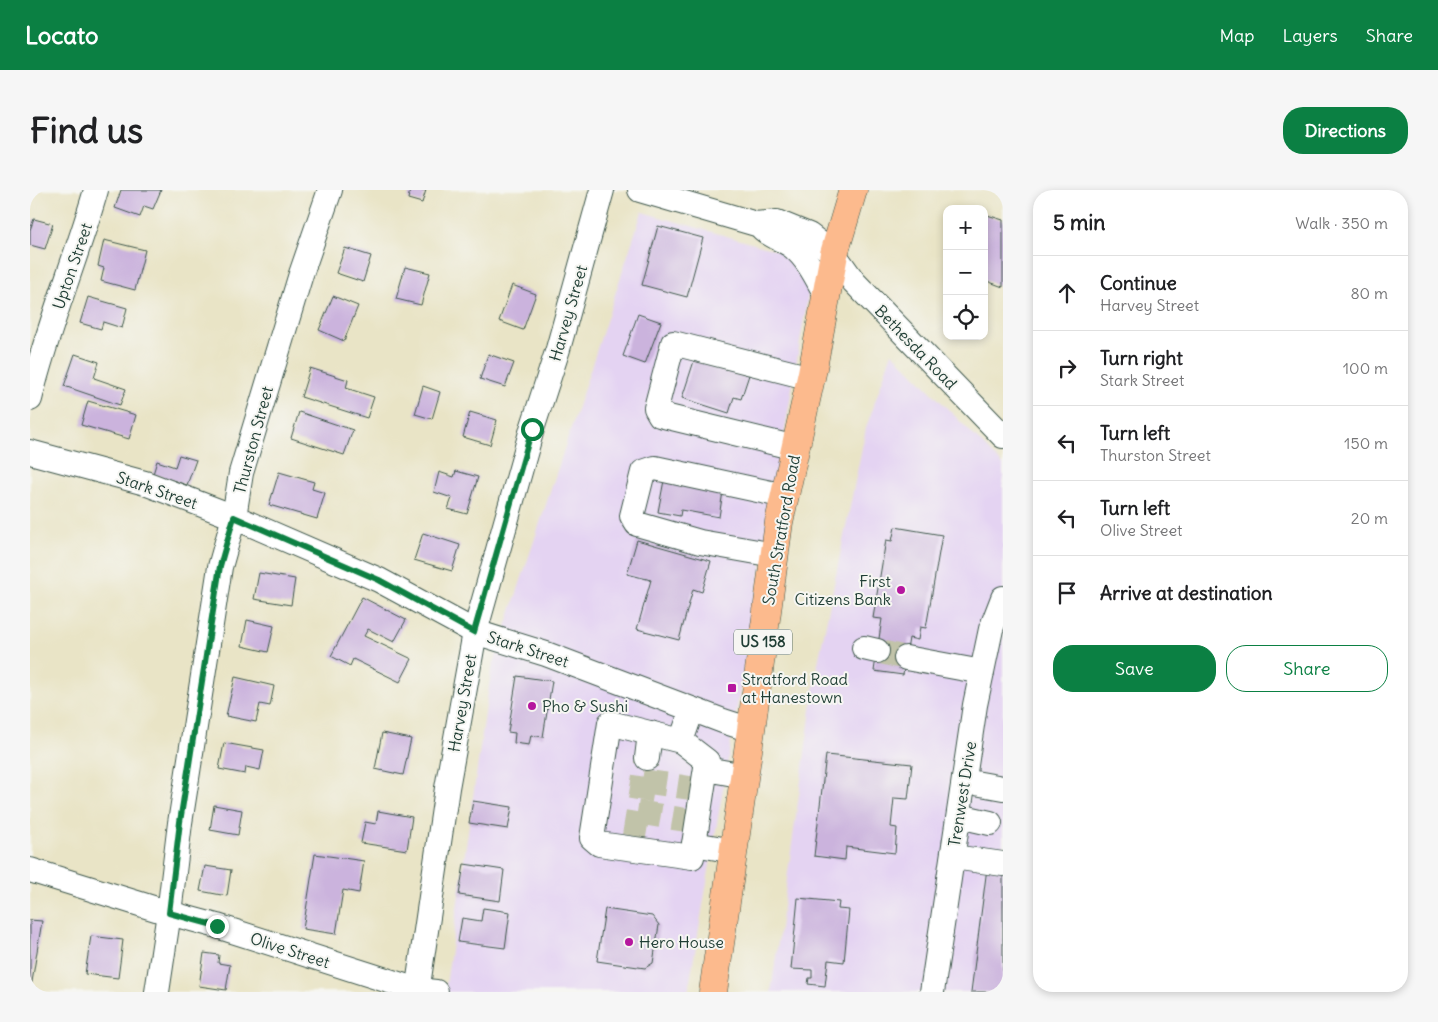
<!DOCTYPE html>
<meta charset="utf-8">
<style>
:root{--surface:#fff;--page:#f6f6f6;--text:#202124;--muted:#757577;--line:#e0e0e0;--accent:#0b8043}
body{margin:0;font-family:Delius,sans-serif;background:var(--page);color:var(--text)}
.controls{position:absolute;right:15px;top:15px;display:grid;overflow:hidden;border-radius:10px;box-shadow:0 2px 8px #0003}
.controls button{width:45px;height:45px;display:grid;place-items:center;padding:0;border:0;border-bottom:1px solid var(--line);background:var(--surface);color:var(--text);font:25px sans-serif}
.stop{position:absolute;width:15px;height:15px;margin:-11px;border:4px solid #0b8043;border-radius:50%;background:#fff}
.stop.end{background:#0b8043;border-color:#fff;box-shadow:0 1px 5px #0008}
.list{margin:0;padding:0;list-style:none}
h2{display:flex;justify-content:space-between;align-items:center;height:65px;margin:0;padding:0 20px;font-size:21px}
h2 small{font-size:16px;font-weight:400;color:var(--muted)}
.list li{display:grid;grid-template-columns:32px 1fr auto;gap:15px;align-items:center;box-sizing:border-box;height:75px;padding:0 20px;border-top:1px solid var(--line)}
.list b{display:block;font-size:19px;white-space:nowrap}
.list p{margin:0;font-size:16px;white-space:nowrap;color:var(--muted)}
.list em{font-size:16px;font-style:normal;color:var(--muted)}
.actions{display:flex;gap:10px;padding:15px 20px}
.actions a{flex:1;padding:11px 0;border:1px solid var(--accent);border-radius:20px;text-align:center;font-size:18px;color:var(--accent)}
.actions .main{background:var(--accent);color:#fff}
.icon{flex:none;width:28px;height:28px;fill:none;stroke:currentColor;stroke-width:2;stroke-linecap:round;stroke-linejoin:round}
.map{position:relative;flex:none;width:973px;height:802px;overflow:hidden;border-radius:20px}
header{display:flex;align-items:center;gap:30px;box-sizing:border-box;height:70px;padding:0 25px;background:var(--accent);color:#fff}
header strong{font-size:24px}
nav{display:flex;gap:28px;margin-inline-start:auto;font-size:18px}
.intro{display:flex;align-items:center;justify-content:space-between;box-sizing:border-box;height:120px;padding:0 30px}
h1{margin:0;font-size:35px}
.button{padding:12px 22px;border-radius:20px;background:var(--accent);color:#fff;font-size:18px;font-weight:700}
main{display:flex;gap:30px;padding:0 30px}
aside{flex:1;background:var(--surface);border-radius:20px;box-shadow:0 2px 8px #0003}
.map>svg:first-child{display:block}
.built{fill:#e4d3f2}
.building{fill:#cbb3dd}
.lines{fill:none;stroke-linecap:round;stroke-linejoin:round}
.minor-tunnel{stroke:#c1c3a9;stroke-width:24;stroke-dasharray:24 12;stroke-linecap:butt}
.minor-casing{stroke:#3d564a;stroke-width:26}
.major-casing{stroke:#3d564a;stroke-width:29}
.minor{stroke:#fff;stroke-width:24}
.major{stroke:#fcba8d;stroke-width:28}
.route{stroke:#0b8043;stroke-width:6}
.poi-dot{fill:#b5179e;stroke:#f6f6f2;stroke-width:2}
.labels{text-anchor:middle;stroke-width:4;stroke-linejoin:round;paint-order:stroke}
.shield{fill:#f6f6f2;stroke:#60746d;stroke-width:1}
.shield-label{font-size:15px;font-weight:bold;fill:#1f3d34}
.street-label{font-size:16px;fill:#1f3d34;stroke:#f6f6f2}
.poi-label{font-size:16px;fill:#1f3d34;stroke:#f6f6f2;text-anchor:start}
</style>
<header>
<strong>Locato</strong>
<nav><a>Map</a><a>Layers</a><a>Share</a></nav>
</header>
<div class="intro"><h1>Find us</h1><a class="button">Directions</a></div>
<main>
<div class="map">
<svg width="973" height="802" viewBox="0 0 973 802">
<rect width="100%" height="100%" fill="#f6f6f2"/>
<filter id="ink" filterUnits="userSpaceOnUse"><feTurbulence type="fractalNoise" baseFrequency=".02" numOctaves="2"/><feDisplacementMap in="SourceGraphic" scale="10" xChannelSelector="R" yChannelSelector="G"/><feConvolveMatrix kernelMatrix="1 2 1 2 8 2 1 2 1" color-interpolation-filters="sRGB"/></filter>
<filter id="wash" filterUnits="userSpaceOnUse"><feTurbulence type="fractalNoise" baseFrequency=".0096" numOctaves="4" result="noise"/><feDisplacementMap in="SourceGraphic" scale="20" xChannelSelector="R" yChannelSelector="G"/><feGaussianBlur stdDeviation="1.12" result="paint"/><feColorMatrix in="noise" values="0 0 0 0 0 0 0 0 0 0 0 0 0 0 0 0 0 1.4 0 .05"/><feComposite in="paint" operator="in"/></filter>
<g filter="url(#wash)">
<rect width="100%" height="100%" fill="#e9e4c6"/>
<g class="built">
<path d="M612 22 784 71 658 802H415L461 482Z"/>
<path d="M862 162 973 275V802H741L787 478 836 238Z"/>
</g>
<g id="blocks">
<g class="building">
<path d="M91 0H131L123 19 114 16 110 27 85 18Z"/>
<path d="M380 0H396L392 13 378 9Z"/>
<path d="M954 24 973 30V97L954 90Z"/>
<path d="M4 29 23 34 15 59 0 55V40Z"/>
<path d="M628 36 673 48 657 107 612 95Z"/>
<path d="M74 50 115 60 105 100 71 91 74 78 68 76Z"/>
<path d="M315 58 341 66 333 92 306 83Z"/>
<path d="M375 77 400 83 391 115 366 109Z"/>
<path d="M482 95 506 104 493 140 469 131Z"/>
<path d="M303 106 328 116 314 151 289 140Z"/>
<path d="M58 107 97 118 92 138 73 132 71 139 50 133Z"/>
<path d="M608 124 631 132 615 174 593 166Z"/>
<path d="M45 164 69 172 64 188 96 199 90 215 34 196Z"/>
<path d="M458 164 484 173 475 197 450 189Z"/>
<path d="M665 168 719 185 711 209 704 207 699 223 652 208Z"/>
<path d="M280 178 318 190 316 198 344 207 337 228 271 207Z"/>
<path d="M393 196 410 202 402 229 385 224Z"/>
<path d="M58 211 106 225 99 249 51 235Z"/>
<path d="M269 222 323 240 314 265 261 248Z"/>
<path d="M440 222 467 230 460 255 433 247Z"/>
<path d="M149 265 166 270 157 295 123 284 127 271 145 277Z"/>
<path d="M426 281 448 287 437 324 418 319 422 308 404 302 409 282 424 287Z"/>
<path d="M249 282 284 292 282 299 295 303 287 329 239 315Z"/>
<path d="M635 285 694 295 689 327 651 320 650 326 628 322Z"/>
<path d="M865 337 912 345 896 438 890 437 888 450 879 448 873 485 844 481 852 429 843 428 856 350 862 351Z"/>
<path d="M393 343 430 355 422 381 384 370Z"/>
<path d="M607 350 681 371 672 402 663 399 649 450 607 439 621 390 597 384Z"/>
<path d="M229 383 265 389 261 415 224 409Z"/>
<path d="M332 407 376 430 364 452 338 439 334 446 382 469 370 492 323 469 320 476 301 466Z"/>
<path d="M217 430 244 436 238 462 212 456Z"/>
<path d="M487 486 522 491 513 547 501 545 499 555 484 553 485 543 478 542Z"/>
<path d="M205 487 244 496 240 516 230 514 226 532 196 526Z"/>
<path d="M352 543 381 549 373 585 345 579Z"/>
<path d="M194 553 234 560 230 580 216 577 215 584 189 579Z"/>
<path d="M796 565 882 574 878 609 864 608 861 637 867 638 865 663 816 657 815 670 784 666Z"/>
<path d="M443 611 482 617 478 639 439 633Z"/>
<path d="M184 615 212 620 208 645 180 640Z"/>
<path d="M348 621 382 627 377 660 331 653 335 632 346 634Z"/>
<path d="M285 664 334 671 329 703 313 700 306 744 273 739Z"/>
<path d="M434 674 474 680 470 711 429 705Z"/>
<path d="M175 676 201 680 197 706 170 701Z"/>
<path d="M957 678 973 680V802H941Z"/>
<path d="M768 708 809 712 808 719 819 720 814 772 798 770 795 796 778 794 779 788H782V780L761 779Z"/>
<path d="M453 718 480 722 475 758 428 752 432 728 451 731Z"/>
<path d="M575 719 622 726 629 735 623 773 615 778 567 771Z"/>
<path d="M0 730 12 731 1 798H0Z"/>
<path d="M61 746 93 750 88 788 55 784Z"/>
<path d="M174 763 189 765 188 773 200 775 196 800 169 796Z"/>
</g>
</g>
</g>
<g filter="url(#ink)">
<use href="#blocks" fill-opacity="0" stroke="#3d564a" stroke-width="1"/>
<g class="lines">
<g class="minor-tunnel">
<path d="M847 461 876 468"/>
<path d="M612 591 660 598"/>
<path d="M607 622 656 630"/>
<path d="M604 646 617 568"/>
</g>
<g class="minor-casing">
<g id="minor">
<path d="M610 0 726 34 747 32 779 45 804 64 824 92 973 246"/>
<path d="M733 39C742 47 754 50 763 57 778 69 787 89 796 105"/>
<path d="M0 209C17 138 46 70 66 0"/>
<path d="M766 258 630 225 626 218 643 153 781 188"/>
<path d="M0 262 115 293 204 327 349 390 445 442 516 464 693 531 721 540"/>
<path d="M744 365 670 352 607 334 602 326 613 282 625 278 755 306"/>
<path d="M834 458 847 461"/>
<path d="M876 468 952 482"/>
<path d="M651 551 677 571 662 667 569 654 562 648 580 533 651 551 662 520"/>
<path d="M617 568 620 543"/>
<path d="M676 579 715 586"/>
<path d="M934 591 973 598"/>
<path d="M929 626 960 633"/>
<path d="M664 654 704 661"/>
<path d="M923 667 973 674"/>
<path d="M0 680 139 723 187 736 387 800 406 802"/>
<path d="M127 802 139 723 150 633 190 377 204 327 211 283 271 84 300 0"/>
<path d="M387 802 417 598 445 442 502 239 528 159 572 0"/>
<path d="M902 802 945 515 961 439 973 408"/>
</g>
</g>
<g class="major-casing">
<path id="major" d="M683 802 721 540 749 332 782 183 804 64 823 0"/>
</g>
<use href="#minor" class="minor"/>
<use href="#major" class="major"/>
</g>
</g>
<g class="lines" filter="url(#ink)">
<path class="route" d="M187 736 139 723 150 632 190 376 204 327 349 390 444 442 502 239"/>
</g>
<g class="poi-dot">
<circle cx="871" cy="400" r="5"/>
<rect x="697" y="493" width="10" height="10" rx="2.5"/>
<circle cx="502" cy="516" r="5"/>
<circle cx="599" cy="752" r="5"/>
</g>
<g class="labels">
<rect class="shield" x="704" y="439.5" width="58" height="25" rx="4"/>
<g class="shield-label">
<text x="733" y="457">US 158</text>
</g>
<g class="street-label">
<text transform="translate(42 76) rotate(-71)" y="6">Upton Street</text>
<text transform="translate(538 123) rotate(-74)" y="6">Harvey Street</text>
<text transform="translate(886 157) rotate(46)" y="6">Bethesda Road</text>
<text transform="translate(223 250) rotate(-75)" y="6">Thurston Street</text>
<text transform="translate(127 300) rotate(19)" y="6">Stark Street</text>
<text transform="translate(751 340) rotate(-80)" y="6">South Stratford Road</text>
<text transform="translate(498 459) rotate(18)" y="6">Stark Street</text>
<text transform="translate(432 513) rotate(-80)" y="6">Harvey Street</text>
<text transform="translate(932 604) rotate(-81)" y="6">Trenwest Drive</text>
<text transform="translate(260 760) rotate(18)" y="6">Olive Street</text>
</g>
<g class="poi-label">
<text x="861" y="397" text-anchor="end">First<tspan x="861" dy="18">Citizens Bank</tspan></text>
<text x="712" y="495">Stratford Road<tspan x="712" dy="18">at Hanestown</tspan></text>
<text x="512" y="522">Pho &amp; Sushi</text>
<text x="609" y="758">Hero House</text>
</g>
</g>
</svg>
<div class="controls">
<button>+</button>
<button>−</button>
<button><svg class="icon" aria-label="locate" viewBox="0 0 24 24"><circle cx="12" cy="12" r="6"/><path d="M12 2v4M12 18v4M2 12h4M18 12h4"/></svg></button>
</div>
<div class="stop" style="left:502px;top:239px"></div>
<div class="stop end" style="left:187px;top:736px"></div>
</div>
<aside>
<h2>5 min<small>Walk · 350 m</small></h2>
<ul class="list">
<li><svg class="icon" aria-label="ahead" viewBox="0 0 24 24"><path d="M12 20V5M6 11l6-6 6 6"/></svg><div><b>Continue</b><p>Harvey Street</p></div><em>80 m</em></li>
<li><svg class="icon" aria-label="right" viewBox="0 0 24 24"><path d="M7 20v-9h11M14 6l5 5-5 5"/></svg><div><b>Turn right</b><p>Stark Street</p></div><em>100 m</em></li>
<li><svg class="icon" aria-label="left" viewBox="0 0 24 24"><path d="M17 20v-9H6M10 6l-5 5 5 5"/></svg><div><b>Turn left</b><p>Thurston Street</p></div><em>150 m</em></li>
<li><svg class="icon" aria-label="left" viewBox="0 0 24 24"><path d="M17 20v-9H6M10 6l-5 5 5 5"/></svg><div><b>Turn left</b><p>Olive Street</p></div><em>20 m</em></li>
<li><svg class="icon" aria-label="arrive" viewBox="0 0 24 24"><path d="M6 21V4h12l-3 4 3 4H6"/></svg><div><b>Arrive at destination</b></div></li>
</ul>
<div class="actions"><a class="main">Save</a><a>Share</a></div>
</aside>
</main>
